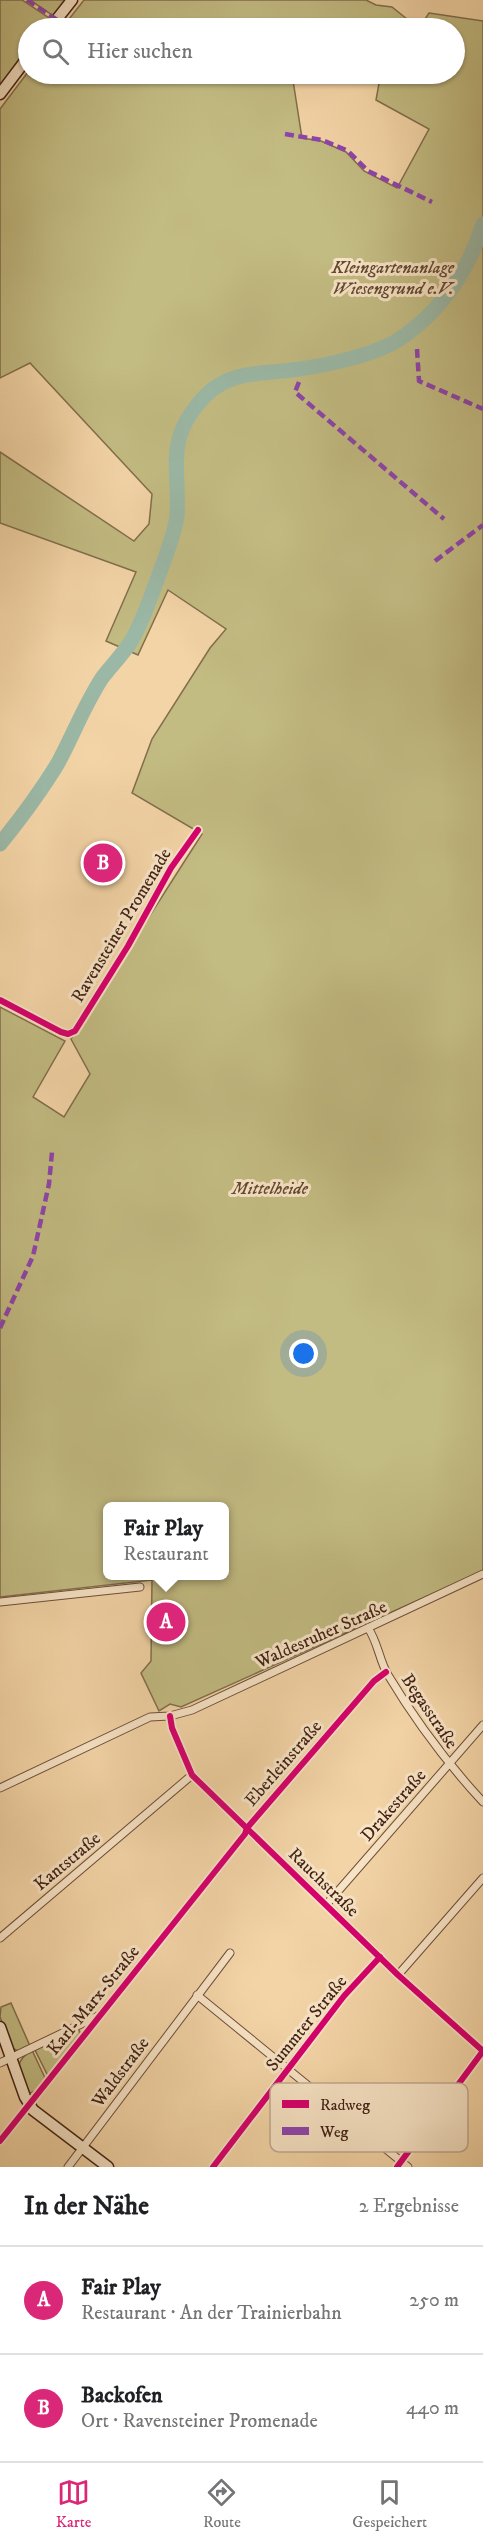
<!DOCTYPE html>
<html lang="de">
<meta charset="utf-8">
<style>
:root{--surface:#fff;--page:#f6f6f6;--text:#202124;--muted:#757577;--line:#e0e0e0;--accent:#db2777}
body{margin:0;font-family:"IM FELL DW Pica",serif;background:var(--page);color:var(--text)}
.you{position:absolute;left:304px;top:1354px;width:21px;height:21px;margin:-15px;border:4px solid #fff;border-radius:50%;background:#1a73e8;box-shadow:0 0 0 9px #1a73e833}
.badge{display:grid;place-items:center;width:39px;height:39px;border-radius:50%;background:var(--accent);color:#fff;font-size:20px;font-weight:700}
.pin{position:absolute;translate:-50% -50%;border:3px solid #fff;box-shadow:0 2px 6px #0006}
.popup{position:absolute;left:103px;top:1502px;width:126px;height:78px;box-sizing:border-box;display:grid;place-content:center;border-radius:9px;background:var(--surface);filter:drop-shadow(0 2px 4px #0005);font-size:20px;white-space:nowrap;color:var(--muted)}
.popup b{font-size:22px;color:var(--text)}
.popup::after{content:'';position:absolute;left:50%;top:100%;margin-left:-12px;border:12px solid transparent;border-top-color:var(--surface)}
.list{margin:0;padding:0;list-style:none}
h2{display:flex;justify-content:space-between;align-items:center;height:78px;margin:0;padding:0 24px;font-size:26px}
h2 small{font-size:20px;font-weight:400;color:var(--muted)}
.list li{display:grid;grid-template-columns:39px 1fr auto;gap:18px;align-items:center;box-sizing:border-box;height:108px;padding:0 24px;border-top:2px solid var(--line)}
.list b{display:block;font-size:22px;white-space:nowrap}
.list p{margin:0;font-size:20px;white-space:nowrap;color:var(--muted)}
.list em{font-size:20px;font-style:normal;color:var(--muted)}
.icon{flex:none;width:33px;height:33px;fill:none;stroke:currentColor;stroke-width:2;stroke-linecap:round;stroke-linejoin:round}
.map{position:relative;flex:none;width:483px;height:2167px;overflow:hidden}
.search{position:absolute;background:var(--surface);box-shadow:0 2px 4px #0004;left:18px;right:18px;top:18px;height:66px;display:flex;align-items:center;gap:15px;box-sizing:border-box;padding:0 21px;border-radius:33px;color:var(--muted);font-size:22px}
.sheet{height:294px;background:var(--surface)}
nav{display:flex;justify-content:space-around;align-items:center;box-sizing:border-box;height:84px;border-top:2px solid var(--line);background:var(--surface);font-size:16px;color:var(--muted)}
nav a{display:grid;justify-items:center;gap:3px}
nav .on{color:var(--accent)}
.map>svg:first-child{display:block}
.green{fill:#c2bb82;stroke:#826e4c;stroke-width:1.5;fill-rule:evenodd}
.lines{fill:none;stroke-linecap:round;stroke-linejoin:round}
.river{stroke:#9bb8a6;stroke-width:15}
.street-casing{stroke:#6e4e3a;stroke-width:9}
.secondary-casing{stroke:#412216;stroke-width:13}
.street{stroke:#f7e3c5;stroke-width:7}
.secondary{stroke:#f7e3c5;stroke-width:10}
.quiet{stroke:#8e44ad;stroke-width:4.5;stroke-dasharray:9 4.5;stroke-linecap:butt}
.cycleway-casing{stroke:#f7e3c5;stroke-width:10}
.cycleway{stroke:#d6006c;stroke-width:6}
.labels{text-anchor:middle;stroke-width:6;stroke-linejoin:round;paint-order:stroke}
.park-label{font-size:18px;font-style:italic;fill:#614831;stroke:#f7e3c5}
.street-label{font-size:18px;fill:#412216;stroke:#f7e3c5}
.key{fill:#f7e3c5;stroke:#c0a990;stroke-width:1.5}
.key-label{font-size:16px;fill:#412216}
</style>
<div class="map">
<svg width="483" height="2167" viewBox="0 0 483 2167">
<rect width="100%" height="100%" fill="#f3d4a6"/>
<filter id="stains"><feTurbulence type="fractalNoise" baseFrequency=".00333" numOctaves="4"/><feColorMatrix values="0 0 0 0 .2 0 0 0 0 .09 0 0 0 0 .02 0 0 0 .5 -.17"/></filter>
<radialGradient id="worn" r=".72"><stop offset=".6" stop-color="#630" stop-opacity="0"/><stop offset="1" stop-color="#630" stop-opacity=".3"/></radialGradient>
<g class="green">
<path d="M0 0H22L52 20 46 28H28V51L0 89Z"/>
<path d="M30 0H68L55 17Z"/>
<path d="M84 0H366L376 5 392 7 418 28H62Z"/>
<path d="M429 13 483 21V1577L463 1580 181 1707 170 1704 159 1711 141 1673 151 1661 152 1580 0 1597V1007L65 1041 33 1097 64 1117 90 1074 71 1039 202 834 132 793 152 739 210 648 226 629 168 590 138 655 106 641 136 572 0 523V452L134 541 149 524 152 494 30 363 0 378V109L28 72 292 74 302 138 321 141 346 152 364 171 397 188 429 129 376 100 380 78 371 74H454V28H419ZM108 1506H225V1576H108Z"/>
<path d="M11 2003 30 2046 18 2051 12 2048 0 2017 1 2007Z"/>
<path d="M78 2029 81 2034 48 2076 35 2050Z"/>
<path d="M32 2050 45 2078 35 2091 28 2094C21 2073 10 2064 32 2050Z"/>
</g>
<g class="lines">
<path class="river" d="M0 844C21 818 41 791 58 763 73 735 85 704 102 678 111 666 122 655 130 643 142 624 149 601 157 580 163 563 175 534 177 516 180 465 164 440 204 397 229 371 259 374 292 370 323 366 379 355 404 336 443 308 469 269 483 224"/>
<g class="street-casing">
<g id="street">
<path d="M0 1000 61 1032 68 1034 75 1031 128 946 171 868 198 830"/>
<path d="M0 1602 140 1587"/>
<path d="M368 1628C378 1642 379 1660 388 1675 415 1720 447 1763 483 1802"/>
<path d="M170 1716 172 1728 192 1775 398 1975 483 2051 397 2167"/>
<path d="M0 1788 150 1717 170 1716 192 1710 483 1574"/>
<path d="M326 1905 483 1725"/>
<path d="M0 1938 192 1775"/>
<path d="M398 1975 483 1878"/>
<path d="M197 1995 408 2167"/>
<path d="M0 2063 98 2016"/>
<path d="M0 2141 245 1834 247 1828 374 1681 386 1672"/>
<path d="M68 2167 230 1953"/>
<path d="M213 2167 344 1996 380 1957"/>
</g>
</g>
<g class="secondary-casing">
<g id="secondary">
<path d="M50 28 72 0"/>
<path d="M0 94 28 57"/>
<path d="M0 2027 25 2097 33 2110 108 2167"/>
</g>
</g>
<use href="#street" class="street"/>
<use href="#secondary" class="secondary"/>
<g class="quiet">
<path d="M27 0 57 20"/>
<path d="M285 134 322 140 348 151 368 171 432 202"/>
<path d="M417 349 419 381 483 409"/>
<path d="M299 382 295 392 444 519"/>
<path d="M435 561 483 525"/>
<path d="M0 1328 33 1256 49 1184 52 1152"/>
</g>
<g class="cycleway-casing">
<g id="cycleway">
<path d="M0 1000 61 1032 68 1034 75 1031 128 946 171 868 198 830"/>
<path d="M170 1716 172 1728 192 1775 398 1975 483 2051 397 2167"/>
<path d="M0 2141 245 1834 247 1828 374 1681 386 1672"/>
<path d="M213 2167 344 1996 380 1957"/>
</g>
</g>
<use href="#cycleway" class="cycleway"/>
</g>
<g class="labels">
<g class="park-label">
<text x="393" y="273">Kleingartenanlage<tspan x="393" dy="21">Wiesengrund e.V.</tspan></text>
<text x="270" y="1194">Mittelheide</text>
</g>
<g class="street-label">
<text transform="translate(121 925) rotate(-59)" y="6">Ravensteiner Promenade</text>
<text transform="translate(321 1634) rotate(-24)" y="6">Waldesruher Straße</text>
<text transform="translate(430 1711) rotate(56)" y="6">Begasstraße</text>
<text transform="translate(283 1763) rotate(-49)" y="6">Eberleinstraße</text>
<text transform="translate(393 1805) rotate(-49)" y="6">Drakestraße</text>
<text transform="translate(67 1861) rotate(-40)" y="6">Kantstraße</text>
<text transform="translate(324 1882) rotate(44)" y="6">Rauchstraße</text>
<text transform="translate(93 2000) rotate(-51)" y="6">Karl-Marx-Straße</text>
<text transform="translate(306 2023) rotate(-51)" y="6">Summter Straße</text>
<text transform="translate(120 2072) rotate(-53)" y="6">Waldstraße</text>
</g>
</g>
<rect x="270" y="2083" width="198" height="69" rx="9" class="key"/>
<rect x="282" y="2100" width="27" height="8" fill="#d6006c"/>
<rect x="282" y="2127" width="27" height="8" fill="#8e44ad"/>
<g class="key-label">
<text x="320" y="2110">Radweg</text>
<text x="320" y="2137">Weg</text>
</g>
<rect width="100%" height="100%" filter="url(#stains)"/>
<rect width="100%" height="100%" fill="url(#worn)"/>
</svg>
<div class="you"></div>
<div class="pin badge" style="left:166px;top:1622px">A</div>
<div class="popup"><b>Fair Play</b>Restaurant</div>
<div class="pin badge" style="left:103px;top:863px">B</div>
<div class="search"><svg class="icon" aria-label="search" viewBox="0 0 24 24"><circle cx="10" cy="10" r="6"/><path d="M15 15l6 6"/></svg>Hier suchen</div>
</div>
<section class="sheet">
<h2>In der Nähe<small>2 Ergebnisse</small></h2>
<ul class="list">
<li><span class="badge">A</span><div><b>Fair Play</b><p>Restaurant · An der Trainierbahn</p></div><em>250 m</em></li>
<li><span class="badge">B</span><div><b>Backofen</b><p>Ort · Ravensteiner Promenade</p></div><em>440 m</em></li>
</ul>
</section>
<nav>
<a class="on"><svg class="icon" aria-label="map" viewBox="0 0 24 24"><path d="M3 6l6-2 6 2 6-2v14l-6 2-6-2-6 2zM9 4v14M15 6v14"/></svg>Karte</a>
<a><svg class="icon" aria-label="directions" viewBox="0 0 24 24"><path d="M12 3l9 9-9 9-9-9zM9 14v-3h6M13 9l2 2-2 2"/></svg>Route</a>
<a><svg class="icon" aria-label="saved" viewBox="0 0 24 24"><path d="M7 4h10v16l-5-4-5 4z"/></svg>Gespeichert</a>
</nav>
